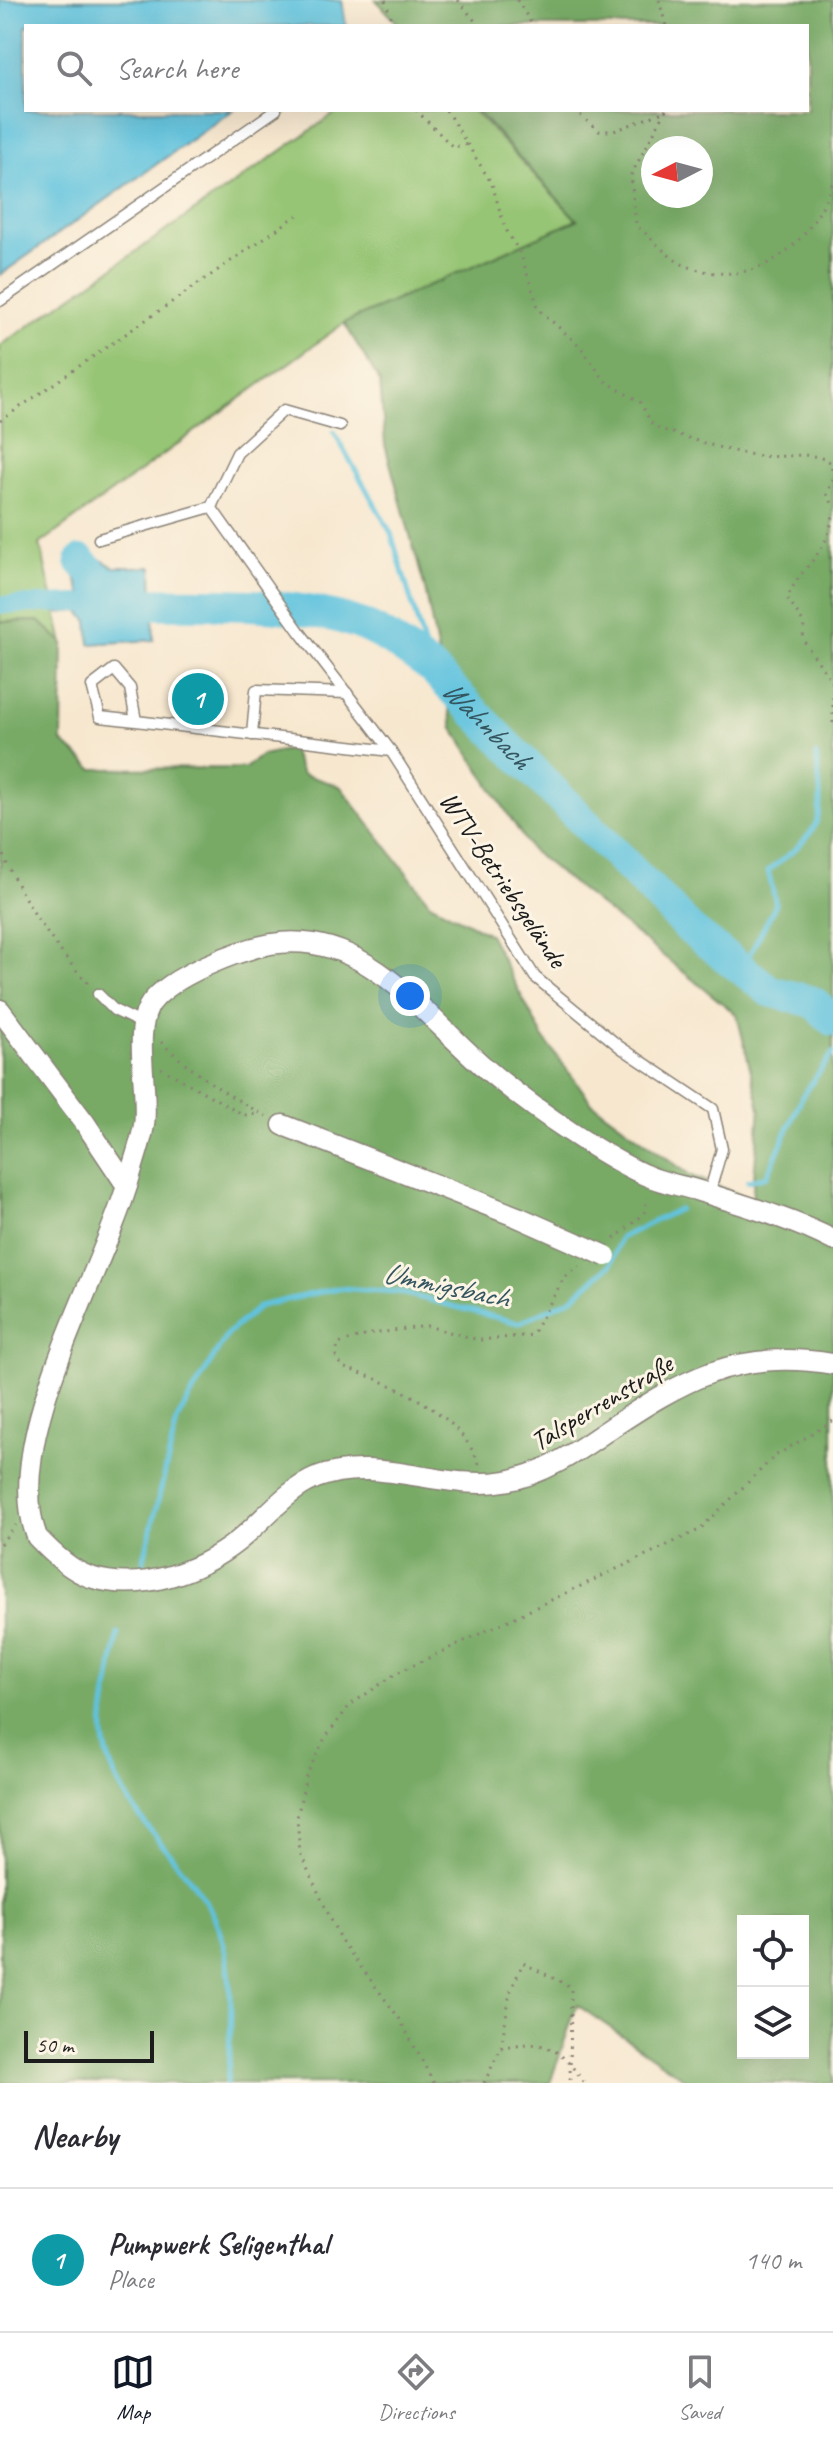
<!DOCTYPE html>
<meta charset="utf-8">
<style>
:root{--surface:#fff;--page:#f2f2f3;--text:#2b2b33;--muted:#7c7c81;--line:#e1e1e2;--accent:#111827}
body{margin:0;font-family:Caveat,sans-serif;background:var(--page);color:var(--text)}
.controls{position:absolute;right:24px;bottom:24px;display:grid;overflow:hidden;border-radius:0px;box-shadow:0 8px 32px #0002}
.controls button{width:72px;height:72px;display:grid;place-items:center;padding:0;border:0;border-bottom:2px solid var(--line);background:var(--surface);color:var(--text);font:40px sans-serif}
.compass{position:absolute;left:641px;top:136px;width:72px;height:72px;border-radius:50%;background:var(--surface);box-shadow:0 8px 32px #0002;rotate:264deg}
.scale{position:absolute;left:24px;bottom:20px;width:130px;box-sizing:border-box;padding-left:8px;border:4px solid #1c1c1c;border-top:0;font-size:22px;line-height:28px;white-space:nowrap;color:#1c1c1c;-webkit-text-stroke:6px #fcf5e5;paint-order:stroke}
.you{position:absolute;left:410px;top:996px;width:28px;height:28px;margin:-20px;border:6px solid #fff;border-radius:50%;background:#1a73e8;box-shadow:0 0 0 12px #1a73e833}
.badge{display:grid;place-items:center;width:52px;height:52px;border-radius:50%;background:var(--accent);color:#fff;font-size:26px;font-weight:700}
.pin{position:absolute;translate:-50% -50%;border:4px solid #fff;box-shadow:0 2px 8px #0006}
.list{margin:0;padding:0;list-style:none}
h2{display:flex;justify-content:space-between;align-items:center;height:104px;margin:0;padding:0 32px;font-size:34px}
h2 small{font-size:26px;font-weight:400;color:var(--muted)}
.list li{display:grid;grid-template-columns:52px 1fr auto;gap:24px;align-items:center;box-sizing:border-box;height:144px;padding:0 32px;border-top:2px solid var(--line)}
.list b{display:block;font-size:30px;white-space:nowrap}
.list p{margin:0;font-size:26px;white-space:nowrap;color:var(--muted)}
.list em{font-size:26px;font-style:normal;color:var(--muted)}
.icon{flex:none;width:44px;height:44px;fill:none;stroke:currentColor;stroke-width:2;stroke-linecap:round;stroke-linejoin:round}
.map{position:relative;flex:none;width:833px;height:2083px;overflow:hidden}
.search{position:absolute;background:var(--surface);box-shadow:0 8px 32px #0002;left:24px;right:24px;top:24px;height:88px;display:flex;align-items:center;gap:20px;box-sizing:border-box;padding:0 28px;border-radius:0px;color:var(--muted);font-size:30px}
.sheet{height:248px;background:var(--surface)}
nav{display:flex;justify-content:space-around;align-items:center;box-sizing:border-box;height:112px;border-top:2px solid var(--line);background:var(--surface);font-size:22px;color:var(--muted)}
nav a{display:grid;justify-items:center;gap:4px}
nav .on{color:var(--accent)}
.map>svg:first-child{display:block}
.green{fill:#96c575;stroke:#597048;stroke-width:2}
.forest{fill:#78aa66;stroke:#4a6341;stroke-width:2;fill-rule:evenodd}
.water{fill:#60c3de;stroke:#3e707d;stroke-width:2}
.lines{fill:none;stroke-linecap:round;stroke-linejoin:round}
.stream{stroke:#60c3de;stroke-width:5}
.canal{stroke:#60c3de;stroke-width:18}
.river{stroke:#60c3de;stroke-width:32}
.service-casing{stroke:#8a8276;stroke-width:13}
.minor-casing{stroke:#8a8276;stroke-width:23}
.path{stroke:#8a8276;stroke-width:3;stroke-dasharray:2 6;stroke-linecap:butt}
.service{stroke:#fff;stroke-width:10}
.minor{stroke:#fff;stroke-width:20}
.minor-bridge-casing{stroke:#8a8276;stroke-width:23;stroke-linecap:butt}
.minor-bridge{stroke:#fff;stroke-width:20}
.labels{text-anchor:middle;stroke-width:6;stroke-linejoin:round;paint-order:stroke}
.street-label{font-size:28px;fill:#1c1c1c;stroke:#fcf5e5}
.water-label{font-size:30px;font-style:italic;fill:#345660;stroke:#fcf5e5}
</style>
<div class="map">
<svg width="833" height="2083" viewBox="0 0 833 2083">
<rect width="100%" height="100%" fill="#fcf5e5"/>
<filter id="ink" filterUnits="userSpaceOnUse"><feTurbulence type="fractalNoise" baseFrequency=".0125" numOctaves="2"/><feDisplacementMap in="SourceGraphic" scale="16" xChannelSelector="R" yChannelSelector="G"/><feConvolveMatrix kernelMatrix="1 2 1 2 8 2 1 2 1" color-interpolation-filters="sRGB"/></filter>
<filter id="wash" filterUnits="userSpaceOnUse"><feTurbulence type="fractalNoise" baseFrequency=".006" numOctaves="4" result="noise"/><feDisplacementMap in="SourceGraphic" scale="32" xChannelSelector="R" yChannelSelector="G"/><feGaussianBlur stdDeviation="1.8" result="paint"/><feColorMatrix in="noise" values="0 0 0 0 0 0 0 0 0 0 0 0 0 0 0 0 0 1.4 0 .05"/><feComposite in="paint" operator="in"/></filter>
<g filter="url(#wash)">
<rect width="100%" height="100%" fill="#f7e7cf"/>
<path class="green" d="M340 110H473L577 220 344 323 40 544 63 643 39 621 0 622V346Z"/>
<path class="forest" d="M376 0H833V2083H691L577 2005 550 2083H0V622L39 621 63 643 62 742 93 769 245 768 262 755 291 749 302 774 340 786 430 903 489 934 543 1037 592 1103 690 1175 752 1200 760 1108 737 1015 531 850 453 728 425 589 385 445 380 382 344 323 577 220 476 110H807V26H400ZM653 148H701V196H653ZM743 1921H803V2053H743Z"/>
<g class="water">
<path d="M0 0H342L346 26H26V110H233L0 275Z"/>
<path d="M90 554 114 567H152L154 640 90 644 88 621 79 611 57 613 56 597 82 595 72 569Z"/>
</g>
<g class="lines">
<g class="stream">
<path d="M334 432 391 533 431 668"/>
<path d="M741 971 776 904 768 871C821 830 826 824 816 755"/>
<path d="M748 1181 767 1176 803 1095 833 1053"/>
<path d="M143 1563 178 1418 228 1333 260 1306 338 1288 398 1292 518 1323 571 1299 611 1264 620 1238 679 1209"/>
<path d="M118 1634C114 1661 101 1714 104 1738 113 1810 185 1856 215 1919 237 1967 231 2032 227 2083"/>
</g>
<path class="canal" d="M0 605 80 603"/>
<path class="river" id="s1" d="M81 561 119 602C198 607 281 597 357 623 383 632 409 653 431 668L691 930 770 991 813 1002 833 1020"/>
</g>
</g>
<g filter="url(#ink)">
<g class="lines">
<g class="service-casing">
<g id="service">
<path d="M0 301 276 110"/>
<path d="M211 507 299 631 391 751 535 977 620 1047 713 1109 722 1149 709 1194"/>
<path d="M99 539 211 507 237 453 284 410 340 426"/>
<path d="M136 721 130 688 114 669 92 686 100 717 136 721 391 751"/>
<path d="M252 735 256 690 347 693"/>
<path d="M98 994 114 1010 143 1024"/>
</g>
</g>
<g class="minor-casing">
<g id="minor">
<path d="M0 1010 85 1123 127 1186"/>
<path d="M283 1125 520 1218"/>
<path d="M833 1240C790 1218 743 1205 696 1190 679 1185 659 1182 643 1174 601 1155 538 1111 502 1082 432 1029 372 927 271 944 238 950 171 976 151 1003 132 1029 149 1092 144 1125 141 1143 134 1161 129 1179 102 1276 0 1441 37 1537 51 1552 70 1570 90 1577 140 1593 199 1572 238 1541 263 1521 285 1491 316 1478 377 1454 444 1492 505 1481 542 1475 575 1453 605 1432 683 1380 735 1348 833 1364"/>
</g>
</g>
<g class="path">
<path d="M385 0 394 26"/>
<path d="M458 0 479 26"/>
<path d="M517 0 533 26"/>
<path d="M659 0 666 26"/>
<path d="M416 110 453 147 469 144"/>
<path d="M446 110 492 184 505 228 521 255 539 310 580 346 605 381 640 402 652 424 660 429C693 439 729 453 763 456 788 459 807 449 830 462L833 474"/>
<path d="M574 110 599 131H614L666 111"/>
<path d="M666 110 631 175 636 225C650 236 668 258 684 265 755 293 810 247 833 182"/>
<path d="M0 421 299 214"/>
<path d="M833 479 827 494 833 505"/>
<path d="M833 681V725"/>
<path d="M833 683 803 640 804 624 787 598C802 564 826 558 833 515"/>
<path d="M0 848C20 897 54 948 90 985"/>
<path d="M161 1042C192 1072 228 1096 266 1116"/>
<path d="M161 1068 244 1115 260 1114"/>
<path d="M614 1239 644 1214 647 1197"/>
<path d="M479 1464C458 1411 393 1383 342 1367L336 1356 338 1344 371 1334 427 1326 479 1340 532 1335 564 1278 580 1266"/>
<path d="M0 1544 16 1525"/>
<path d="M501 2048C543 2038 560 2047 584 2083"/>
<path d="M434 2083 399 2018 340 1939 300 1853 297 1818 306 1776 325 1738 350 1705 397 1673 699 1530 775 1456 833 1421"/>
<path d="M484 2083 501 2048 510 1992 523 1963 571 1987 570 2083"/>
</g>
<use href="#service" class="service"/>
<use href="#minor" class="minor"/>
<g class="minor-bridge-casing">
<path id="minor-bridge" d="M520 1218 606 1256"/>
</g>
<use href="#minor-bridge" class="minor-bridge"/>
</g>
</g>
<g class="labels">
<g class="street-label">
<text transform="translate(504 879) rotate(56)" y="10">WTV-Betriebsgelände</text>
<text transform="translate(601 1402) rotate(-31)" y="10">Talsperrenstraße</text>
</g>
<g class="water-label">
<text dy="10" stroke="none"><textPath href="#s1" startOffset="462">Wahnbach</textPath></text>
<text transform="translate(446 1285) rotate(12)" y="10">Ummigsbach</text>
</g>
</g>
</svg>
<div class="controls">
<button><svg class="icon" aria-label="locate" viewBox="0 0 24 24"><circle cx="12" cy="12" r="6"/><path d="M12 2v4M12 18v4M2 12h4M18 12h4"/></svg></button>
<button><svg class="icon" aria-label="layers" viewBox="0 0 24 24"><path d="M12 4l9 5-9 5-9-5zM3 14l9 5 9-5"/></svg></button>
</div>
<svg class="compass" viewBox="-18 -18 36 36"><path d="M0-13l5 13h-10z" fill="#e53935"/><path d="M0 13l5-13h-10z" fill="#7c7c81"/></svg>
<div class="scale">50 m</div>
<div class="you"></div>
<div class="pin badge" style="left:198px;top:699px;background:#0f9aa8">1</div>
<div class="search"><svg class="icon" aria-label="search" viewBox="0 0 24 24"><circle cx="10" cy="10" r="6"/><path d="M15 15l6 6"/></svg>Search here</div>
</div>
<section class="sheet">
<h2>Nearby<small></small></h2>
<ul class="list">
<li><span class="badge" style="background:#0f9aa8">1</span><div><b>Pumpwerk Seligenthal</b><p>Place</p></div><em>140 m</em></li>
</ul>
</section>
<nav>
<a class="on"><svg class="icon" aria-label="map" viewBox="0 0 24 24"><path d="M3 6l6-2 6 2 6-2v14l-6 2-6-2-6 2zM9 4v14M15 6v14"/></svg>Map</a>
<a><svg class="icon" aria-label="directions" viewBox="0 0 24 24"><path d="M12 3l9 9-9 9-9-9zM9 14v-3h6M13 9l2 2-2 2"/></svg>Directions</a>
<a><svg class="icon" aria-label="saved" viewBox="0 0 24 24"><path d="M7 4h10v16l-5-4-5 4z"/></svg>Saved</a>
</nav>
